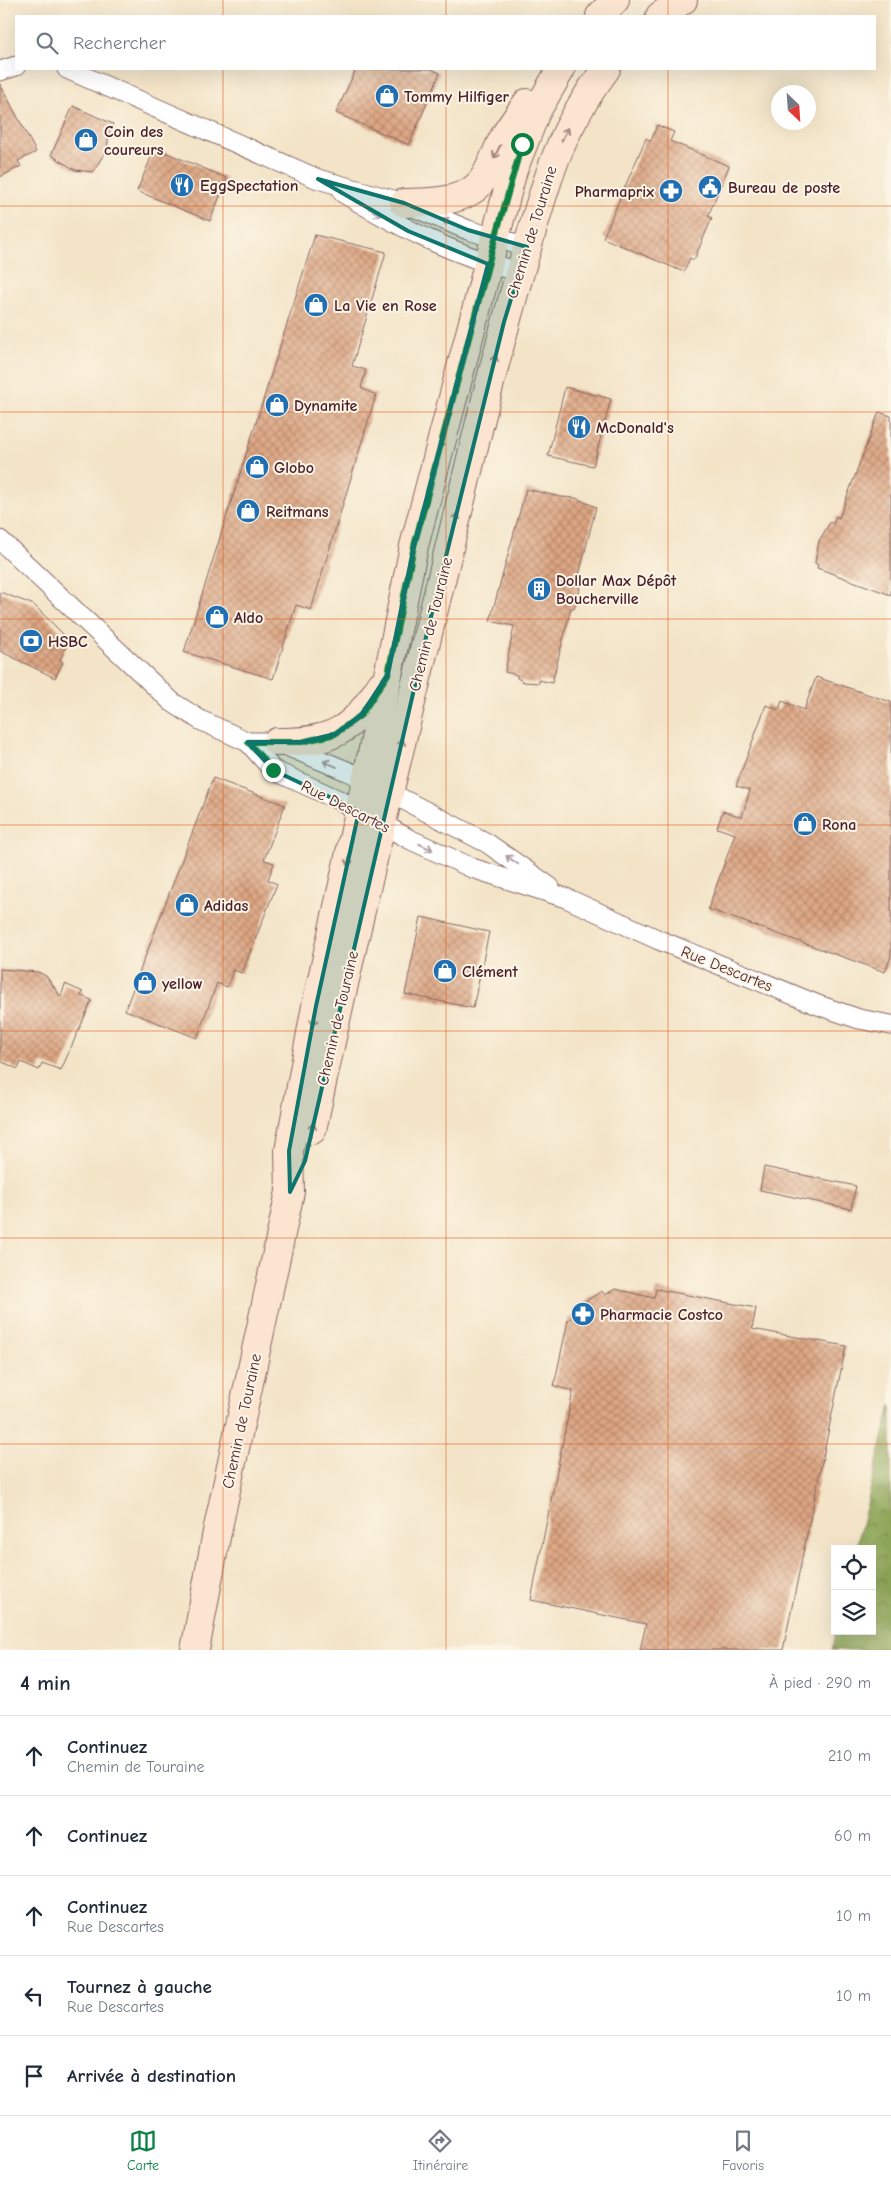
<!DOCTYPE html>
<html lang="fr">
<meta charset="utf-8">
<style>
:root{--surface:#fff;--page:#f6f6f7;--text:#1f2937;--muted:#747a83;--line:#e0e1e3;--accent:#0b8043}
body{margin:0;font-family:"Comic Neue",sans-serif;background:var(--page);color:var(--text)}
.controls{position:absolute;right:15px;bottom:15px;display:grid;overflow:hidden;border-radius:0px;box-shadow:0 5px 20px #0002}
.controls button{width:45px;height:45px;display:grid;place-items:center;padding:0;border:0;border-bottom:1px solid var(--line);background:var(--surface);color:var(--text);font:25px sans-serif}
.compass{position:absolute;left:771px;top:85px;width:45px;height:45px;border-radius:50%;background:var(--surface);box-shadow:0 5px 20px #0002;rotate:155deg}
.stop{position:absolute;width:15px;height:15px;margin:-11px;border:4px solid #0b8043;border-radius:50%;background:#fff}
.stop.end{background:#0b8043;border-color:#fff;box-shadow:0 1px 5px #0008}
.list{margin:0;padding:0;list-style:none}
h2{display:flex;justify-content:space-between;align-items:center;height:65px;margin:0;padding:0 20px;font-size:21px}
h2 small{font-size:16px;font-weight:400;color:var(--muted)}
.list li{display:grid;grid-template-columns:32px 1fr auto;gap:15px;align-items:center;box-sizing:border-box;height:80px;padding:0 20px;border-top:1px solid var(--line)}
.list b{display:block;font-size:19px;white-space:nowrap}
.list p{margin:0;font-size:16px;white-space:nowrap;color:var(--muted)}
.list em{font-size:16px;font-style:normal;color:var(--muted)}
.icon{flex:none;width:28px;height:28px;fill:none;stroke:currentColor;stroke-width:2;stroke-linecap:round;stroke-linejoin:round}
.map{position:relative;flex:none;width:891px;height:1650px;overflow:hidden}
.search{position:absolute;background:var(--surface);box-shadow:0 5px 20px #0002;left:15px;right:15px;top:15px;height:55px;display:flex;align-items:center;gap:12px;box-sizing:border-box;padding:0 18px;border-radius:0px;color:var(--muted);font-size:19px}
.sheet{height:465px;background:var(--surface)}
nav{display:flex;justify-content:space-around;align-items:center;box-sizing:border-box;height:70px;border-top:1px solid var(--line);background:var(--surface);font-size:14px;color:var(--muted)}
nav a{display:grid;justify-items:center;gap:2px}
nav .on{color:var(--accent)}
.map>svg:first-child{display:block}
.forest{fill:url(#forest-crowns);stroke:#6b6240}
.building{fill:url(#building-cross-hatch)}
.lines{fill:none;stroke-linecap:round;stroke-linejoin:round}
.street-casing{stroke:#856462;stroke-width:21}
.secondary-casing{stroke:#856462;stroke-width:30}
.street{stroke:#fff;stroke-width:19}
.secondary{stroke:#fce5d0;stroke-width:28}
.oneway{stroke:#a3827e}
.oneway2{stroke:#ae9aa0}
.route{stroke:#0b8043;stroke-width:6}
.marked{fill:#0f766e;fill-opacity:0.2;stroke:#0f766e;stroke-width:4;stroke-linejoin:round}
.grid{fill:none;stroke:#e0560e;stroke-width:1;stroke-opacity:0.55}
.labels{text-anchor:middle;stroke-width:4;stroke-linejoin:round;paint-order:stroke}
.poi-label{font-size:16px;font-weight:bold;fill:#4a1f2b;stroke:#fcf5e5;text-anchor:start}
.street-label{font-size:16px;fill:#4a1f2b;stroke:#fcf5e5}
</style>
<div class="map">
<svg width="891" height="1650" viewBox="0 0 891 1650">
<defs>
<pattern id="forest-crowns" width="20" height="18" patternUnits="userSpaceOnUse" patternTransform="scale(1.25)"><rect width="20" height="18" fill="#8ca455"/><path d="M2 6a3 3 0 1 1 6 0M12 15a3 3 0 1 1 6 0" fill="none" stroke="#748547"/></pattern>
<pattern id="building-cross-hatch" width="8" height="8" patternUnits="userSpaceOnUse" patternTransform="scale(1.25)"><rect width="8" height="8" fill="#dda683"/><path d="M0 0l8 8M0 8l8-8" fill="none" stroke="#b5876b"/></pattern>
</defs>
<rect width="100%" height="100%" fill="#fcf5e5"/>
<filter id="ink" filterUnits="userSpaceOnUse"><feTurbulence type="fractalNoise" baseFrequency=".02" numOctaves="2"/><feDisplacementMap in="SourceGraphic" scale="10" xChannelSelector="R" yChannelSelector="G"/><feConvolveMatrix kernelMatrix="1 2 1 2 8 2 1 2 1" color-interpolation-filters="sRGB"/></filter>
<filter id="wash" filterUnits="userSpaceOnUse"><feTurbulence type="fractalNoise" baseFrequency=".0096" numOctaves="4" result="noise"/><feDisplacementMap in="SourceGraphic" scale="20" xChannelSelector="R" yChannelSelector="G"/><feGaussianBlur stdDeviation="1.12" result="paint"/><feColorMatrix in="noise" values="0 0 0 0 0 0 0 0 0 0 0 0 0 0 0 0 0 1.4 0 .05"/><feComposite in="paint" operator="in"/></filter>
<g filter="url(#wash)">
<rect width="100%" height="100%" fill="#f3e4c8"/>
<path class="forest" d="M891 1405V1650H832L836 1631H872V1549H856Z"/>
<g id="blocks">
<g class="building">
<path d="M356 69H431L440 73 409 145 336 113Z"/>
<path d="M0 84 36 152 18 161 21 166 0 177Z"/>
<path d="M73 106 113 124 109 133 107 149 93 172 75 170 51 155Z"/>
<path d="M657 125 674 132 670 141 729 166 708 216 712 218 699 248 694 260 690 258 684 272 603 238 646 138 651 141Z"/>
<path d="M155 148 227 178 210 221 137 191Z"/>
<path d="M315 235 386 252 352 366 366 370 361 388 376 395 311 610 296 605 273 679 184 652Z"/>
<path d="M565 387 611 399 593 466 548 456Z"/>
<path d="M879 412 891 416V595L817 568 818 565 815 563 819 541 830 522 833 524 836 516 839 518Z"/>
<path d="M526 489 561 497 576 498 596 507 577 583 580 584 578 600 574 608H571L552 683 539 680V683L524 682 517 678V675L505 672 514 626 490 621Z"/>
<path d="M0 592 34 605 69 640 60 660 63 662 55 678 0 651Z"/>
<path d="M816 677 891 702V956L885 972 708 909 735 834 717 828 723 811 742 817 750 790 736 786 766 705 779 710 782 701 804 710Z"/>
<path d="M213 778 285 805 264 860 274 863 268 880 277 884 242 973 233 970 227 987 217 983 197 1038 125 1010Z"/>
<path d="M421 917 489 932 473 1008 405 994Z"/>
<path d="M0 969 38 972 46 976 61 997 65 984 83 992 81 996 92 1000 61 1070 42 1063 39 1070 21 1062 18 1069 0 1061Z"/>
<path d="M764 1167 856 1186 851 1209 760 1190Z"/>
<path d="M615 1289 654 1298 656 1289 756 1308 752 1329 846 1346 783 1650H640L646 1624 531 1600 573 1391 554 1386 568 1320 578 1313 575 1308 602 1291 605 1295Z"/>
</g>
</g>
</g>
<g filter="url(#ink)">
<use href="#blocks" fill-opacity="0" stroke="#856462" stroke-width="1"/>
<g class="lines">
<g class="street-casing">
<g id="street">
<path d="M67 69 318 179 404 203 468 230 527 247"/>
<path d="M0 71 16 66"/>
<path d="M343 193C402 228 451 254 519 272"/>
<path d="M0 540 172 702 200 720 248 742H277L354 774 487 843 550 887"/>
<path d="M248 742 273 770 341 801 409 839 472 868 566 898 659 940 818 1005 859 1019 891 1025"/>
</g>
</g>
<g class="secondary-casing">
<g id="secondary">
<path d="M600 16 615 0"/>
<path d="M660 16 683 0"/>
<path d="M404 203C427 202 451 203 471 191 488 181 494 155 503 139 510 126 519 115 527 103"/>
<path d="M277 742C333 742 351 732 381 685"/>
<path d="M312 1130C356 921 408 715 459 508 480 420 502 332 528 245 548 175 561 128 606 69"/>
<path d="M195 1650 217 1532 290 1192 289 1151 316 1006 375 740 414 546 513 170 536 112 561 69"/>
</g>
</g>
<use href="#street" class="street"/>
<use href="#secondary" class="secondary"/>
</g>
<defs><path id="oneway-shaft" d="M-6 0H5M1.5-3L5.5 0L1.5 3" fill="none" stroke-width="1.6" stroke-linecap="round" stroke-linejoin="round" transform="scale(1.25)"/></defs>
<g class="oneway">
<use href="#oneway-shaft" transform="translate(565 134) rotate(-63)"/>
<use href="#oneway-shaft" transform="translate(497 152) rotate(116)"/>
<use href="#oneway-shaft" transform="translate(494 362) rotate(-76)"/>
<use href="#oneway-shaft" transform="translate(456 520) rotate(-76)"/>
<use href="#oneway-shaft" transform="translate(401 746) rotate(-77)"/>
<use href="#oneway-shaft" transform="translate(349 859) rotate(103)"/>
<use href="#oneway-shaft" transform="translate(314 1018) rotate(100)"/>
<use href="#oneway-shaft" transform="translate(312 1130) rotate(-78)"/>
</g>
<g class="oneway2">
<use href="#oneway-shaft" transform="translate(375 212) rotate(30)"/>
<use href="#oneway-shaft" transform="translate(449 222) rotate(-157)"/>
<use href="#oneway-shaft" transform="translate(330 764) rotate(-157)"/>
<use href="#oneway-shaft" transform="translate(426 847) rotate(25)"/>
<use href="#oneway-shaft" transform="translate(512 860) rotate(-145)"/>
</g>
</g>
<g class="lines" filter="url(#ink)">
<path class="route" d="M273 770 248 742H302L335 734 361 715 388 674 414 546 495 239 522 144"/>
</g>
<path class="marked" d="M318 179 404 203 468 230 527 247 504 322 427 633 305 1161 290 1192 289 1151 316 1006 359 811 273 770 248 742H302L335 734 361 715 388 674 414 546 488 264 408 231Z"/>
<path class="grid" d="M223 0V16M446 0V16M668 0V16M223 69V1650M446 69V1650M668 69V1650M0 206H891M0 412H891M0 619H891M0 825H891M0 1031H891M0 1238H891M0 1444H891"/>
<defs>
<g id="shop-disc" transform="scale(1.25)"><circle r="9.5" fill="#1f6fb2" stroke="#fcf5e5"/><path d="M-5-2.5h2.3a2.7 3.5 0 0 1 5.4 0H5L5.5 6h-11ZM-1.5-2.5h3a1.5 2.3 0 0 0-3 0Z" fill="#fff"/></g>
<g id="restaurant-disc" transform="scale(1.25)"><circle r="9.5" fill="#1f6fb2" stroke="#fcf5e5"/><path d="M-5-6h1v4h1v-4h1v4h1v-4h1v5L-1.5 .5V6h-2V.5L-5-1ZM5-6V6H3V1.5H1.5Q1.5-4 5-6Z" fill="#fff"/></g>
<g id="civic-disc" transform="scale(1.25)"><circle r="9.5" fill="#1f6fb2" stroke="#fcf5e5"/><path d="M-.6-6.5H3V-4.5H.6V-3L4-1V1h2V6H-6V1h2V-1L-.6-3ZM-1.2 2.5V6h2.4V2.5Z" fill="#fff"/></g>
<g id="pharmacy-disc" transform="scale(1.25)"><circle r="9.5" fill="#1f6fb2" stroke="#fcf5e5"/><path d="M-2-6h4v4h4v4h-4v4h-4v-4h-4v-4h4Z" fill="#fff"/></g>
<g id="building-disc" transform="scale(1.25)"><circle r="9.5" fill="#1f6fb2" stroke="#fcf5e5"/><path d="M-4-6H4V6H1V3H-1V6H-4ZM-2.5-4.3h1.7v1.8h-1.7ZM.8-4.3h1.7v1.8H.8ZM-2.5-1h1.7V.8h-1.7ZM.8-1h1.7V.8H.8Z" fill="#fff"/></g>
<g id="bank-disc" transform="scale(1.25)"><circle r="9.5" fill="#1f6fb2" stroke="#fcf5e5"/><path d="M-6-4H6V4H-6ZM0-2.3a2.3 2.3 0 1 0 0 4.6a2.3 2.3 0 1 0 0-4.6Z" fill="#fff"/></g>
</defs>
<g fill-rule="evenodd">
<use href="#shop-disc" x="387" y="96"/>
<use href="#shop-disc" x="86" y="140"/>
<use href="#restaurant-disc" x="182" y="185"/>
<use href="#civic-disc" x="710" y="187"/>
<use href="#pharmacy-disc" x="671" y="191"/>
<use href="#shop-disc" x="316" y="305"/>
<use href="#shop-disc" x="277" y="405"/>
<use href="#restaurant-disc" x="579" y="427"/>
<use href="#shop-disc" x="257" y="467"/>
<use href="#shop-disc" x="248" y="511"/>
<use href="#building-disc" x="539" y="589"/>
<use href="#shop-disc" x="217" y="617"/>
<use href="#bank-disc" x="31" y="641"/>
<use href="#shop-disc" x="805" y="824"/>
<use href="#shop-disc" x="187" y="905"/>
<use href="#shop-disc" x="445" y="971"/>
<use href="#shop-disc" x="145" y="983"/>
<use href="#pharmacy-disc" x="583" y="1314"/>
</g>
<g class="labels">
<g class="poi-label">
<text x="404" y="102">Tommy Hilfiger</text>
<text x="104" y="137">Coin des<tspan x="104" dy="18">coureurs</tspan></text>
<text x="200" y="191">EggSpectation</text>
<text x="728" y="193">Bureau de poste</text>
<text x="654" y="197" text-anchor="end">Pharmaprix</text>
<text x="334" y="311">La Vie en Rose</text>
<text x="294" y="411">Dynamite</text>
<text x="596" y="433">McDonald's</text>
<text x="274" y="473">Globo</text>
<text x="266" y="517">Reitmans</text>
<text x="556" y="586">Dollar Max Dépôt<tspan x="556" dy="18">Boucherville</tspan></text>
<text x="234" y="623">Aldo</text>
<text x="48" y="647">HSBC</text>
<text x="822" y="830">Rona</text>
<text x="204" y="911">Adidas</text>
<text x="462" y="977">Clément</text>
<text x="162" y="989">yellow</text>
<text x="600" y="1320">Pharmacie Costco</text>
</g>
<g class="street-label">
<text transform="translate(531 232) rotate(-73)" y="6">Chemin de Touraine</text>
<text transform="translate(430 624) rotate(-76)" y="6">Chemin de Touraine</text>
<text transform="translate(346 806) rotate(27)" y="6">Rue Descartes</text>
<text transform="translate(727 968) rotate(22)" y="6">Rue Descartes</text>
<text transform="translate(337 1018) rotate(-77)" y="6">Chemin de Touraine</text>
<text transform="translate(241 1421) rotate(-78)" y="6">Chemin de Touraine</text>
</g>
</g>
</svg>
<div class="controls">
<button><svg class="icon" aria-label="locate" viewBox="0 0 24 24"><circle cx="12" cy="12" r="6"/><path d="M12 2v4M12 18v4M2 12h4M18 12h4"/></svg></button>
<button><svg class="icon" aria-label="layers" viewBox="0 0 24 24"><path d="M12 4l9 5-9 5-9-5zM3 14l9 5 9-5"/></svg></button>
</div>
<svg class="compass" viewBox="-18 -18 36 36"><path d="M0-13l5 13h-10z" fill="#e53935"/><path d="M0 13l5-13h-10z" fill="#747a83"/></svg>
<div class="stop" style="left:522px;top:144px"></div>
<div class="stop end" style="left:273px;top:770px"></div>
<div class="search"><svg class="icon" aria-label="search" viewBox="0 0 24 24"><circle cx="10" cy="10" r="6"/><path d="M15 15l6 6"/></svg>Rechercher</div>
</div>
<section class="sheet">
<h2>4 min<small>À pied · 290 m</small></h2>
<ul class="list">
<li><svg class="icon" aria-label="ahead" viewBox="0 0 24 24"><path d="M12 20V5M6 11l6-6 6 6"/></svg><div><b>Continuez</b><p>Chemin de Touraine</p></div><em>210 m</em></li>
<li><svg class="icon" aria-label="ahead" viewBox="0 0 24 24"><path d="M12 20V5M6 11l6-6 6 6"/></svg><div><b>Continuez</b></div><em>60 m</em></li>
<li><svg class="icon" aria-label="ahead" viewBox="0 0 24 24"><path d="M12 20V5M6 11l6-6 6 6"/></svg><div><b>Continuez</b><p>Rue Descartes</p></div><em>10 m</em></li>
<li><svg class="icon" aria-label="left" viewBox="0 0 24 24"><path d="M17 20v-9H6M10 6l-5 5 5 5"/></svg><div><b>Tournez à gauche</b><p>Rue Descartes</p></div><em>10 m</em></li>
<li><svg class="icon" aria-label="arrive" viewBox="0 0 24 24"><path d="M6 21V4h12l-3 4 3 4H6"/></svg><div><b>Arrivée à destination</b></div></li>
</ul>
</section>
<nav>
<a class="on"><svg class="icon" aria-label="map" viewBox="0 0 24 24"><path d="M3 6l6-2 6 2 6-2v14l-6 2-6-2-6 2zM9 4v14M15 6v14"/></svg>Carte</a>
<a><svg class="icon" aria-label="directions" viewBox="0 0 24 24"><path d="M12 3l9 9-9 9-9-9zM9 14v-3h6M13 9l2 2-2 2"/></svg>Itinéraire</a>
<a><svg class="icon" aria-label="saved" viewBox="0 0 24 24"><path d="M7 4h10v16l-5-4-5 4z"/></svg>Favoris</a>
</nav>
